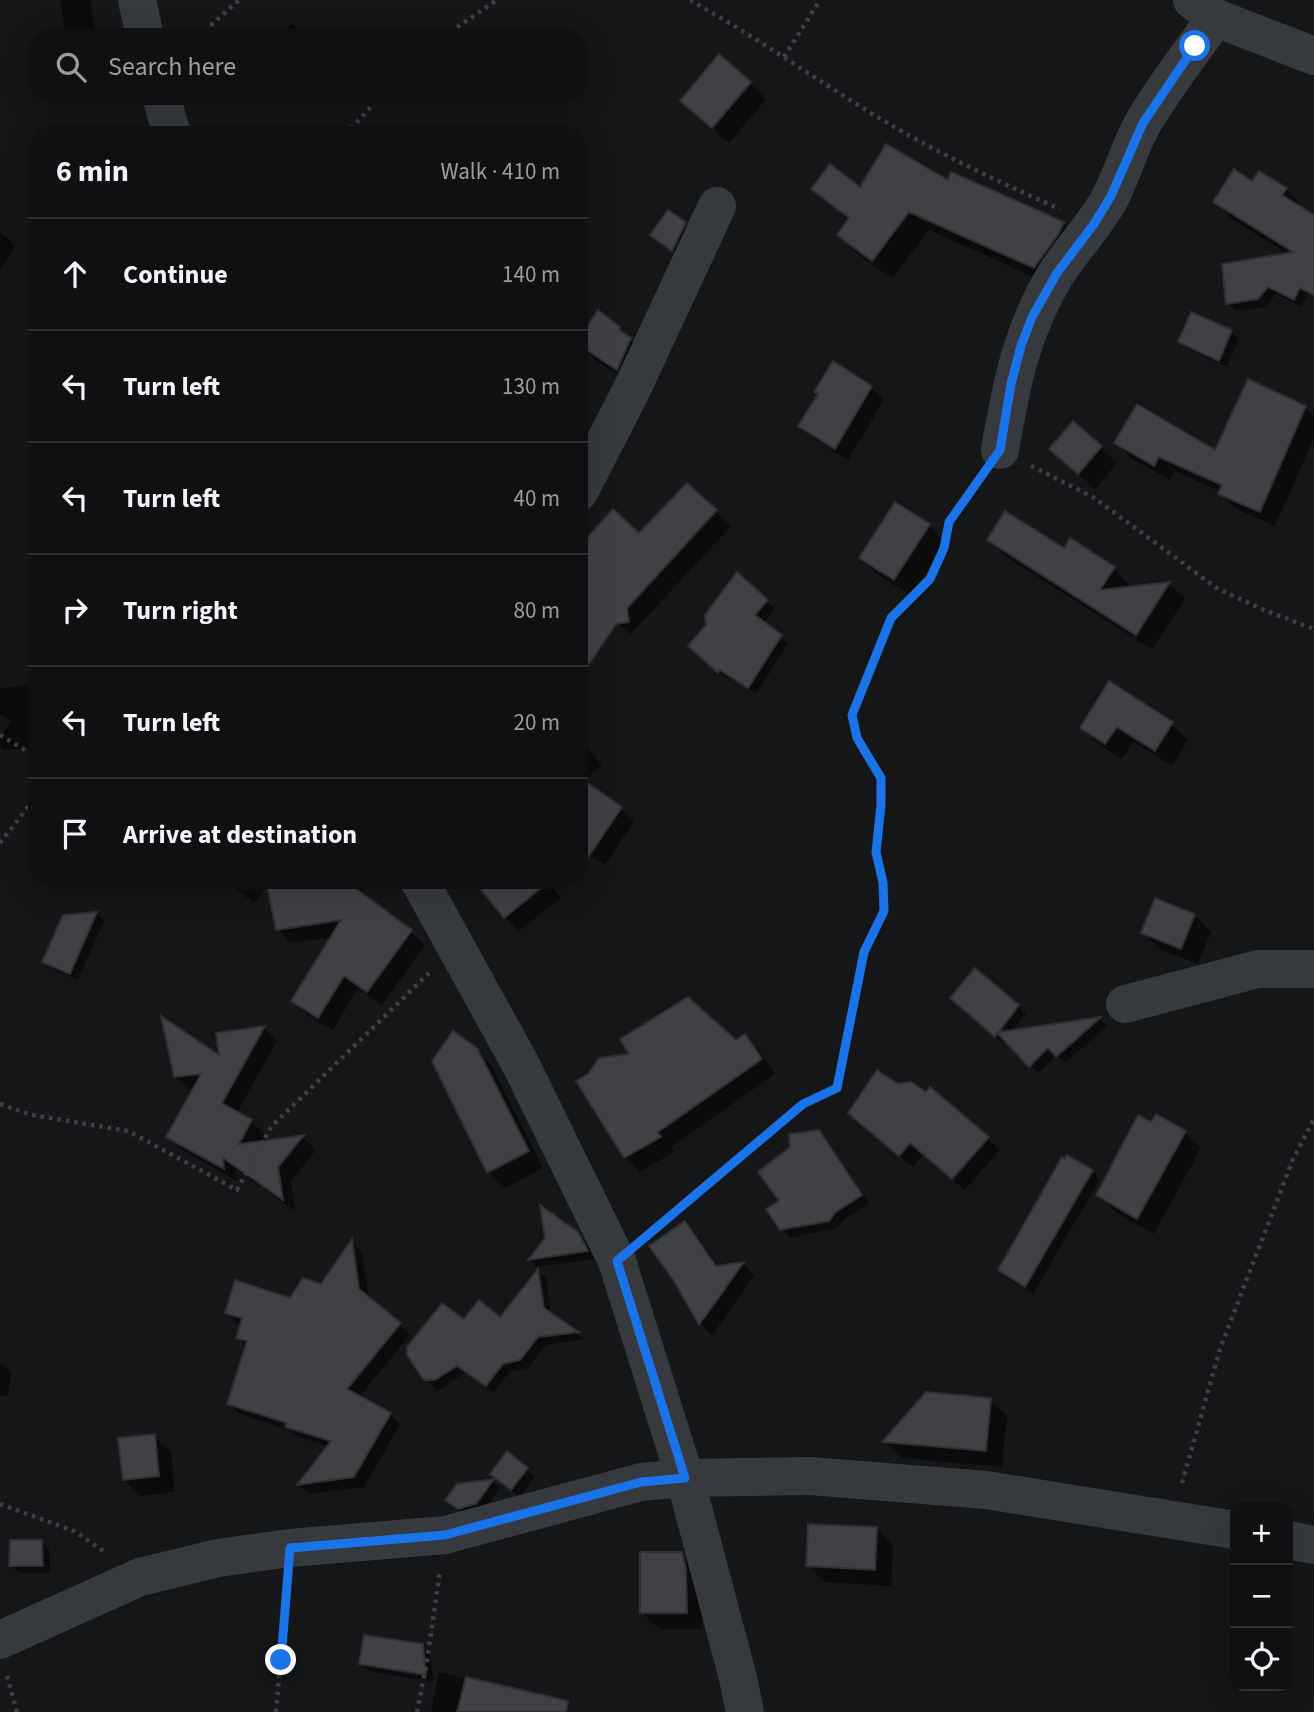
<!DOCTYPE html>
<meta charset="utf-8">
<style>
:root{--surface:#101012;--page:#19191b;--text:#f1f3f6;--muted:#9c9d9f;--line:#303032}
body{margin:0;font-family:"Source Sans 3",sans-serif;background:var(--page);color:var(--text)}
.controls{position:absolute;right:21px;bottom:21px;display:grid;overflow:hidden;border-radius:14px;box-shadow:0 7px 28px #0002}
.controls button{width:63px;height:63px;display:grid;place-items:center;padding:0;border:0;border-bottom:2px solid var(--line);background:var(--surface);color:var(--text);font:35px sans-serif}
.stop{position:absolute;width:21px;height:21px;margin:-16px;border:5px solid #1a73e8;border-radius:50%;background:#fff}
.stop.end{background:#1a73e8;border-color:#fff;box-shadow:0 2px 7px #0008}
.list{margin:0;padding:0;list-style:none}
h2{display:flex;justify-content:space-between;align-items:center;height:91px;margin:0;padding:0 28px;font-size:30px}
h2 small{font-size:23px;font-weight:400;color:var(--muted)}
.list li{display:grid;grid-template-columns:46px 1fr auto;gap:21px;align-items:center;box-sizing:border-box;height:112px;padding:0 28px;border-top:2px solid var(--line)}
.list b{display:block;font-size:26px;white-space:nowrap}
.list em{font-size:23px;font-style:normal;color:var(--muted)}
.icon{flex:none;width:38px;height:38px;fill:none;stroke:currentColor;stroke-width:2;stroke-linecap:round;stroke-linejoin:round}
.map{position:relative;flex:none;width:1314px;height:1712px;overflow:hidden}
.search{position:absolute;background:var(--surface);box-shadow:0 7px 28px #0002;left:28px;top:28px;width:560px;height:77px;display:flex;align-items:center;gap:18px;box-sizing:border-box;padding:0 24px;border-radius:28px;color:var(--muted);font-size:26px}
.panel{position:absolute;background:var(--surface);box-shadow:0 7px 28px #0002;left:28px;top:126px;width:560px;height:763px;border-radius:28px}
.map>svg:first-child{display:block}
.shadow{fill:#0007}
.building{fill:#3f4145;stroke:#2f3034;stroke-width:2}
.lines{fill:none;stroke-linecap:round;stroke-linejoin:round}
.path{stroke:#3c4044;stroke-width:4.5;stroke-dasharray:3.5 5;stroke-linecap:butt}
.minor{stroke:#36393d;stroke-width:38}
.route{stroke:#1a73e8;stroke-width:9}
</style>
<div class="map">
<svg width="1314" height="1712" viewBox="0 0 1314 1712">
<rect width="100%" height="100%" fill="#151618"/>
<g class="shadow">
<path d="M61 0H90L97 37H65Z"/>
<path d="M292 23 305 37H276Z"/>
<path d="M750 83 766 99 729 143 699 117Z"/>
<path d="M949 182 1063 223 1082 243 1054 286 929 230 892 279 858 254 839 235 849 221 813 188 861 190Z"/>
<path d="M1253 183 1286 189 1302 206 1300 209 1314 219 1313 249 1292 252 1314 270V283L1302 307 1276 294 1266 307 1236 311 1228 304 1289 255 1232 219 1215 202Z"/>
<path d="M684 223 692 231 680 257 652 235Z"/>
<path d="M0 231 15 246 0 271Z"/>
<path d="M619 329 647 356 633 385 595 360 579 344Z"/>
<path d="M1231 331 1239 339 1227 367 1188 349 1180 341Z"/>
<path d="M871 387 884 400 848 460 813 438 800 426Z"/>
<path d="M1305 407 1314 416V438L1275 526 1236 509 1221 492 1175 471 1170 480 1132 459 1116 443 1216 453Z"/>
<path d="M1101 447 1117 463 1095 489 1051 449Z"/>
<path d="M688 485 731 526 631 634 600 609 640 536Z"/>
<path d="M895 505 929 526 945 542 911 596 877 574 861 558Z"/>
<path d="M989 540 1064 551 1071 540 1114 569 1130 585 1128 589 1169 584 1185 599 1152 649 1135 639 1159 601H1155L1132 637 1005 556Z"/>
<path d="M737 574 775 609 763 623 788 644 756 694 729 676 727 679 698 654 708 625Z"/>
<path d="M37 679V746L3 751 0 748V737L11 722 0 714V689L32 684 31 680Z"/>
<path d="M1171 724 1188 740 1172 766 1134 742 1122 759 1098 744 1082 728Z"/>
<path d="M579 736 602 766 586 778 579 773Z"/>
<path d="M621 808 634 821 605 865 579 848Z"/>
<path d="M224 880H364L368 885 361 895 411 932 425 945 382 1005 358 988 333 1030 307 1015 294 1001 333 937 291 943 277 929 269 882 254 903Z"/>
<path d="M547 880 561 898 519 931 505 917Z"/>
<path d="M96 914 104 921 78 980 52 969 44 961Z"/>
<path d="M1194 915 1211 932 1198 964 1160 949 1143 933Z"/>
<path d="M976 970 1026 1014 1012 1031 1100 1019 1107 1026 1065 1063 1057 1055 1038 1073 1006 1040 1003 1043 960 1006Z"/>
<path d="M264 1028 277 1041 237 1113 251 1121 265 1135 260 1143 303 1137 316 1150 291 1181 295 1211 235 1169 237 1181 182 1150 168 1137 195 1089H189L175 1076 221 1058 218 1034Z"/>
<path d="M744 1036 759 1050 775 1074 671 1147 674 1152 640 1172 626 1157 578 1082 632 1055 736 1042Z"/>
<path d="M476 1049 492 1066 543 1168 505 1188 489 1172Z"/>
<path d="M850 1113 987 1138 1000 1150 965 1190 923 1154 913 1167Z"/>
<path d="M1152 1125 1184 1132 1201 1148 1154 1234 1115 1212 1098 1195Z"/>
<path d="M818 1132 826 1140 869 1203 844 1220 837 1228 790 1238 782 1229V1201Z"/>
<path d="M1092 1171 1100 1179 1033 1294 1008 1278 1000 1270Z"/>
<path d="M685 1223 697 1235 719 1267 743 1264 754 1275 712 1336 701 1324 675 1280Z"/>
<path d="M577 1233 586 1242 594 1259 537 1267 530 1260 547 1239Z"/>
<path d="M352 1242 362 1252 369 1299 410 1335 359 1397 390 1414 400 1425 364 1487 309 1494 299 1485 329 1446 298 1437 292 1431 240 1414 229 1404 247 1347 238 1338 242 1325 237 1323 227 1312 291 1300 322 1286Z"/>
<path d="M538 1271 546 1278 551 1315 584 1339 546 1345 528 1368 510 1371 494 1392 465 1372 437 1392 406 1351 443 1305 464 1322 501 1319Z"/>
<path d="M0 1363 11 1371 8 1396 0 1395Z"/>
<path d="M990 1400 1007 1416 1002 1467 901 1458 885 1442Z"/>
<path d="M154 1436 171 1452 175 1492 141 1496 124 1480Z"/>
<path d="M507 1453 535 1477 520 1497 492 1474Z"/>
<path d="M493 1481 500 1488 484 1511 467 1516 447 1500 458 1485Z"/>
<path d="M877 1529 893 1545 891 1586 824 1582 808 1565Z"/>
<path d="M41 1541 49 1549 50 1573H19L11 1566Z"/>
<path d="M681 1554 698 1571 702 1586V1629H659L642 1612Z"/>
<path d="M422 1646 430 1654 433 1682 369 1671 361 1663Z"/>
<path d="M439 1672 531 1694 538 1712H431Z"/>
</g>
<g class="building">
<path d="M719 54 751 82 712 128 680 101Z"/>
<path d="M886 144 948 180 951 172 1064 222 1059 233 1034 268 909 212 872 261 837 235 849 218 811 189 830 164 860 187Z"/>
<path d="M1234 169 1252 181 1259 171 1287 188 1282 195 1314 215V295L1300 288 1294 300 1268 287 1258 299 1226 304 1222 264 1293 252 1213 202Z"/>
<path d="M668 210 686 222 672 251 650 235Z"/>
<path d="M598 310 620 327 619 330 631 338 617 370 579 345V339Z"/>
<path d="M1191 312 1232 330 1219 361 1178 342Z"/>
<path d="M833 361 872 386 835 449 798 426 818 394 814 392Z"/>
<path d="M1248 379 1306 406 1260 512 1218 494 1222 485 1159 457 1154 466 1114 443 1137 404 1215 450Z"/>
<path d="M1073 421 1102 446 1078 474 1049 449Z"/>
<path d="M687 483 717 510 627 608 629 622 616 624 587 667 579 595V547L613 509 639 533Z"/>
<path d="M895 502 930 524 894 580 859 558Z"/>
<path d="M1005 511 1064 548 1070 538 1115 567 1100 590 1170 582 1136 635 987 540Z"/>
<path d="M737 572 768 600 755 615 782 635 748 688 720 670 718 673 688 646 706 625 705 615Z"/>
<path d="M1109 681 1173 722 1155 751 1117 727 1105 744 1080 728Z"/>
<path d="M579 777 622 807 579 871Z"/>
<path d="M266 880H344L412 930 367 992 344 976 318 1018 291 1001 341 920 276 930Z"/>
<path d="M473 880H551L504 918Z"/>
<path d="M1155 898 1195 914 1181 949 1141 933Z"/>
<path d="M97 912 70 974 42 962 63 915Z"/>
<path d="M975 968 1019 1005 999 1032 1101 1017 1056 1057 1048 1048 1029 1067 997 1033 995 1037 950 998Z"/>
<path d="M688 997 736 1040 745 1034 762 1059 658 1132 661 1137 624 1158 576 1081 588 1074 599 1058 629 1054 620 1039Z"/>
<path d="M161 1016 219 1055 216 1033 265 1026 222 1103 252 1120 239 1144 304 1135 278 1167 283 1200 223 1158 224 1169 166 1137 201 1074 174 1077Z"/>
<path d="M453 1031 477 1048 529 1151 487 1173 432 1061Z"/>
<path d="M877 1070 898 1084 911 1082 926 1092 930 1087 989 1137 952 1179 910 1143 899 1156 848 1113Z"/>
<path d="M1156 1114 1186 1131 1137 1219 1096 1195 1138 1115 1151 1122Z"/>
<path d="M819 1130 862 1195 836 1212 829 1221 780 1230 766 1209 779 1201 758 1172 790 1147 789 1134Z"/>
<path d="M1067 1155 1093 1170 1025 1287 998 1270 1062 1157 1065 1159Z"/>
<path d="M540 1205 578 1232 588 1251 528 1260 545 1238Z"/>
<path d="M685 1221 716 1266 744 1262 699 1325 674 1281 649 1246Z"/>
<path d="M352 1239 359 1289 401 1323 347 1389 391 1413 354 1477 297 1485 331 1441 285 1427 287 1423 227 1404 247 1341 236 1338 242 1318 225 1313 235 1280 290 1298 303 1278 321 1284Z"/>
<path d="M538 1269 544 1308 579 1332 538 1337 520 1360 503 1364 486 1386 457 1366 435 1380H424L407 1355V1347L442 1303 464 1319 479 1300 500 1317Z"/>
<path d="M926 1392 991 1398 986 1451 882 1442Z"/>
<path d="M155 1434 159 1476 123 1480 118 1438Z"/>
<path d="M507 1451 528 1468 511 1490 490 1474Z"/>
<path d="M494 1479 476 1504 458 1509 445 1500 457 1484Z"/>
<path d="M808 1524 877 1527 875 1570 806 1566Z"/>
<path d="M10 1540H42L43 1566H9Z"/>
<path d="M640 1552H682L686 1569 687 1613H640Z"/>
<path d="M364 1635 423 1644 426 1675 359 1664Z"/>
<path d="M466 1677 568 1701 566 1712H457Z"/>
</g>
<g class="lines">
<g class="path">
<path d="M690 0C749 33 804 71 861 107 925 147 992 179 1060 209"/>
<path d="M198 37 239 0"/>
<path d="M443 37 497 0"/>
<path d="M784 57 820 0"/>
<path d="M345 135 381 96"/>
<path d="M1031 466 1093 497 1218 589 1264 610 1314 629"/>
<path d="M0 735 37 757"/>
<path d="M0 843 37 795"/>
<path d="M0 1104 32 1115 128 1131 237 1190 271 1127 429 973"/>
<path d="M645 1238 803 1104 837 1088 864 952 884 911 883 883 876 852 881 805V778L857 738 852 715 891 618 930 579 944 548 949 522 980 478"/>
<path d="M1182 1483 1220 1349 1293 1159 1314 1119"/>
<path d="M0 1504 74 1531 105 1552"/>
<path d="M7 1676 17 1712"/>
<path d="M276 1712 287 1584"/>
<path d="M417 1712 427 1661 440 1571"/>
</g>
<g class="minor">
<path d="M137 0 145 37"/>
<path d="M1192 0 1216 18 1314 56"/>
<path d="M161 96 172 135"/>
<path d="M1000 450C1011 386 1021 331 1056 274 1073 247 1096 225 1111 196 1123 172 1130 146 1143 123 1165 86 1191 52 1216 18"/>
<path d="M579 492 631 391 717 206"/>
<path d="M419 880 521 1065 617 1261 685 1478 738 1678 745 1712"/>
<path d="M1125 1004 1258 969H1314"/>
<path d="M1288 1540 1314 1545"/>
<path d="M0 1640 140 1577 218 1558 290 1548 445 1535 641 1482 685 1478 810 1476 986 1490 1235 1530"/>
</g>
</g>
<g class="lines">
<path class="route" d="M281 1660 290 1548 445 1535 641 1482 685 1478 617 1261 803 1104 837 1088 864 952 884 911 883 883 876 852 881 805V778L857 738 852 715 891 618 930 579 944 548 949 522 1000 450 1011 384 1021 346 1032 317 1057 273 1094 224 1111 196 1143 123 1195 46"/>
</g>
</svg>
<div class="controls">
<button>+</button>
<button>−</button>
<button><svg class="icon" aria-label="locate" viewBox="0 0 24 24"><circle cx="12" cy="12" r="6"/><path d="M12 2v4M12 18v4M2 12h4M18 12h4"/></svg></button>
</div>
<div class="stop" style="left:1195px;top:46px"></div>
<div class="stop end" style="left:281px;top:1660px"></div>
<div class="search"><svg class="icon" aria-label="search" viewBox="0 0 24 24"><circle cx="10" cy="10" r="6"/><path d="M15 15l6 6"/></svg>Search here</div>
<section class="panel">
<h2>6 min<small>Walk · 410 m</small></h2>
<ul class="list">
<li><svg class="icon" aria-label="ahead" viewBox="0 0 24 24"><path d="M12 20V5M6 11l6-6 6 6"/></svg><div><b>Continue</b></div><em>140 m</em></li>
<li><svg class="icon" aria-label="left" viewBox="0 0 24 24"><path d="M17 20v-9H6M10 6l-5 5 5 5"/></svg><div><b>Turn left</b></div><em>130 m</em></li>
<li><svg class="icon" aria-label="left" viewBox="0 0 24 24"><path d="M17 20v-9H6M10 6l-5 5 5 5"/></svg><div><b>Turn left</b></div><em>40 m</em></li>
<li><svg class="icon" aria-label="right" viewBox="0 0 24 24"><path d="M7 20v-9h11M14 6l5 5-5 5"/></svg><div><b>Turn right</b></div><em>80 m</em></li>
<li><svg class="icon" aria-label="left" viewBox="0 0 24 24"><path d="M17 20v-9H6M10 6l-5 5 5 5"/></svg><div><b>Turn left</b></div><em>20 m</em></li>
<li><svg class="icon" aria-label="arrive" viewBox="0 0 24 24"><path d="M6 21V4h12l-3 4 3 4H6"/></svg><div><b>Arrive at destination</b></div></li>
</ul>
</section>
</div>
